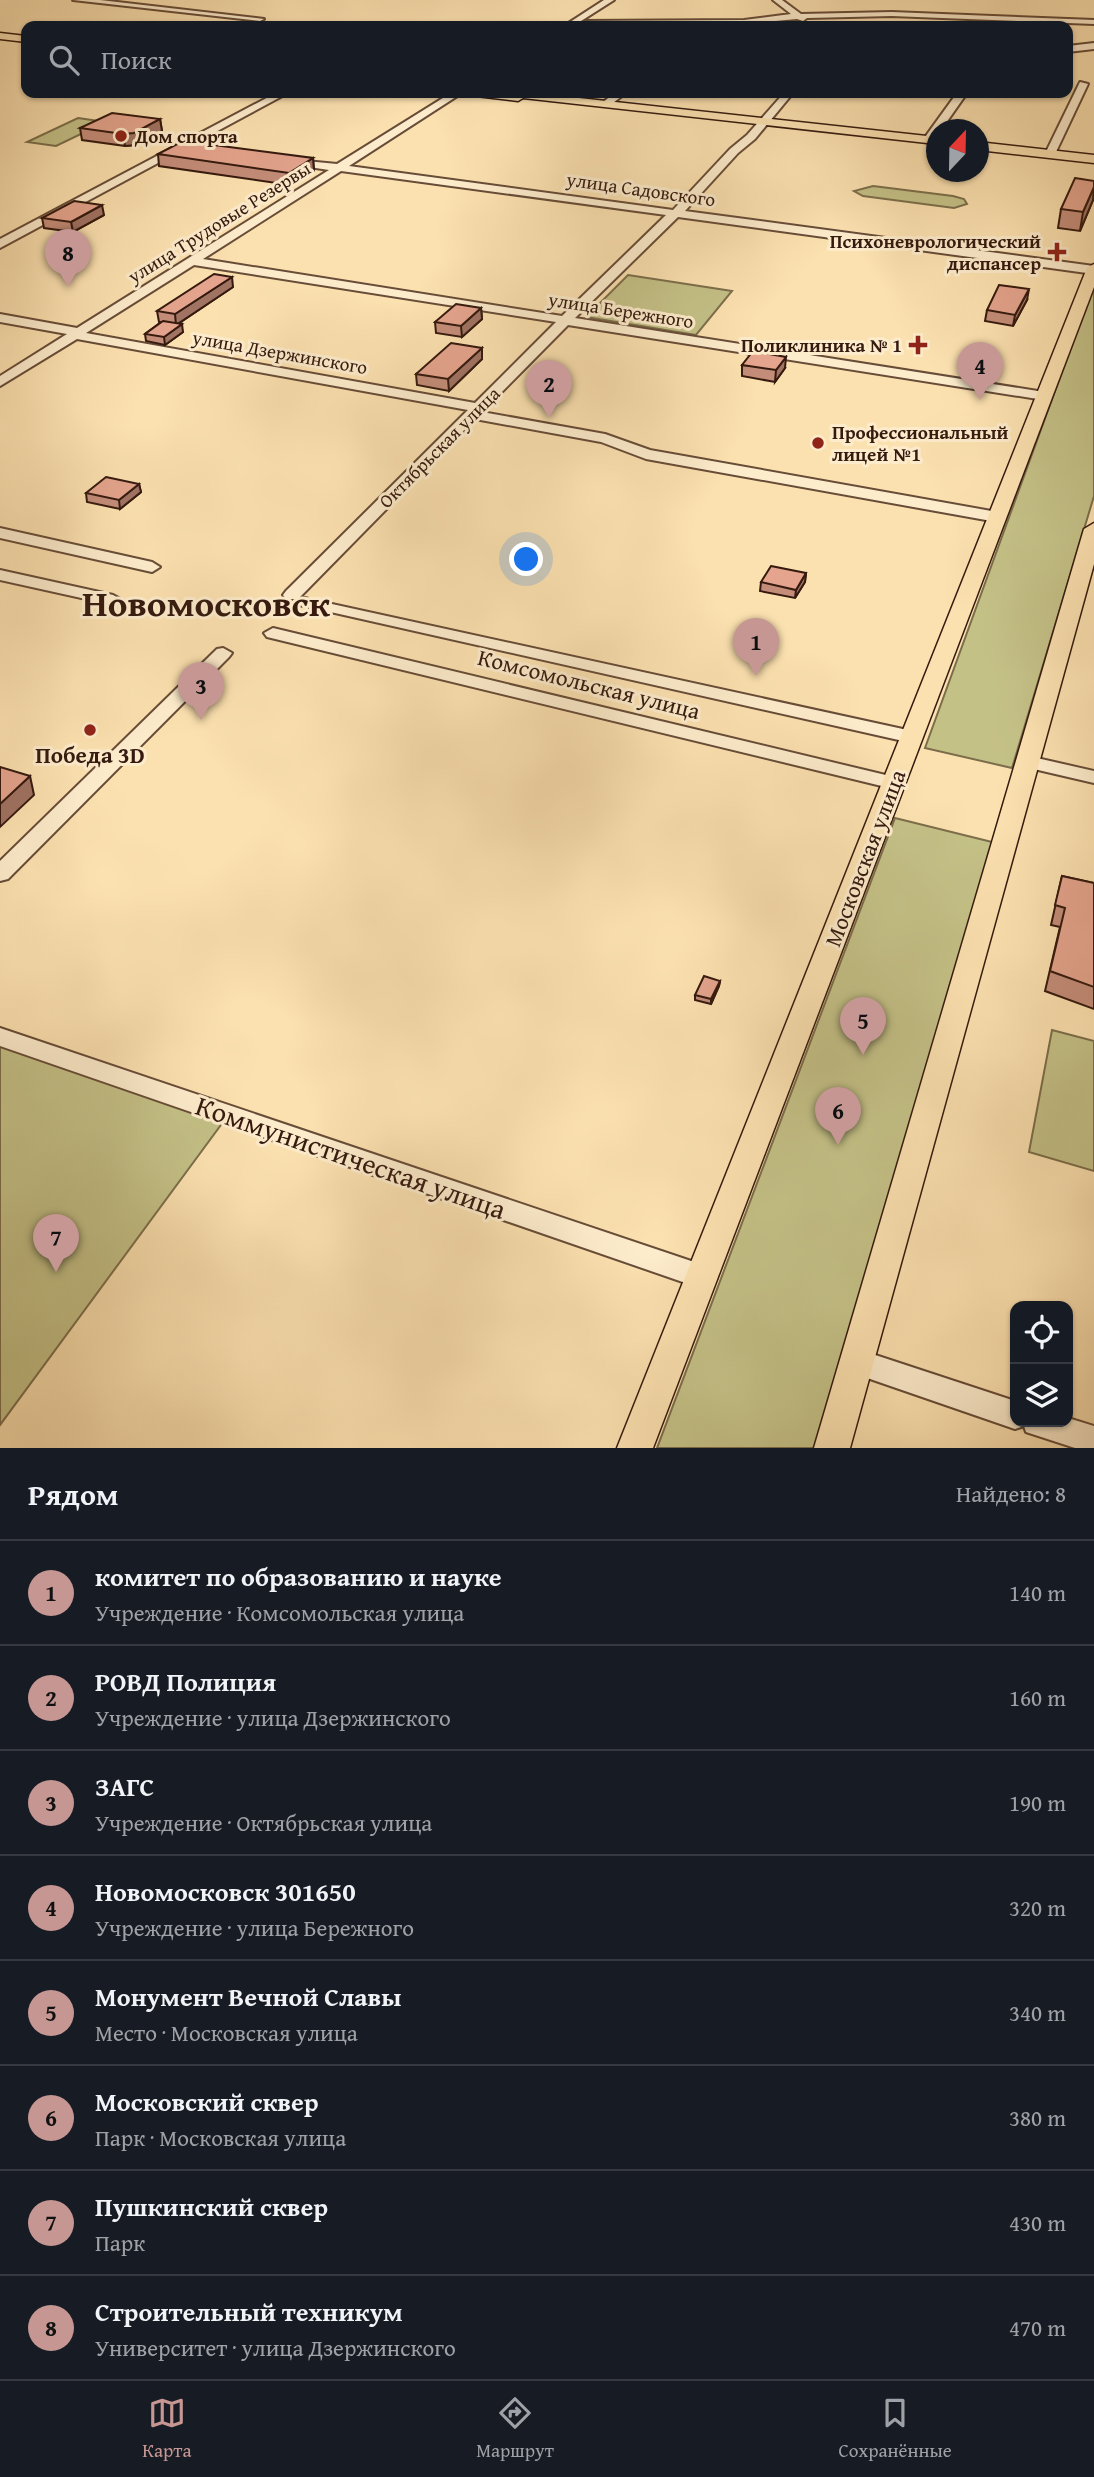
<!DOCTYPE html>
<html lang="ru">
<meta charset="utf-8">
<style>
:root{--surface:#171b24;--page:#20242c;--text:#f1f3f6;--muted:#9ea1a6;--line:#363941;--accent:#c59692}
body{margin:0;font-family:"Gentium Book Plus",serif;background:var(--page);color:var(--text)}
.controls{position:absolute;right:21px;bottom:21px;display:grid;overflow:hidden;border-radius:14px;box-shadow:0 2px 5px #0004}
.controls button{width:63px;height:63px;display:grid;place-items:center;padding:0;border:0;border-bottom:2px solid var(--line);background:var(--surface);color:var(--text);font:35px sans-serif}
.compass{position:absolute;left:926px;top:119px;width:63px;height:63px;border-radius:50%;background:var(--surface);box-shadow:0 2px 5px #0004;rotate:22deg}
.you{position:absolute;left:527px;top:560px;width:24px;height:24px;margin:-18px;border:5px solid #fff;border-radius:50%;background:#1a73e8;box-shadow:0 0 0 10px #1a73e833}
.badge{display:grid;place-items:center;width:46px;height:46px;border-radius:50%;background:var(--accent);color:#111;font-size:23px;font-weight:700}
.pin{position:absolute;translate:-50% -58px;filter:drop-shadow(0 2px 4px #0008)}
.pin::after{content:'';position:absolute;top:37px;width:24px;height:21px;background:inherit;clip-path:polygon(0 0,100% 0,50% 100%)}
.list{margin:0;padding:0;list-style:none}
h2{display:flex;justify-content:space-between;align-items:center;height:91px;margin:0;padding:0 28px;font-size:30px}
h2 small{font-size:23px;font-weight:400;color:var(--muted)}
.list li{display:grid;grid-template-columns:46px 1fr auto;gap:21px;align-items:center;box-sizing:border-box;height:105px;padding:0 28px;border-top:2px solid var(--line)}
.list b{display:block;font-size:26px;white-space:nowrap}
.list p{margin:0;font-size:23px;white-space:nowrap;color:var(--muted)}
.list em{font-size:23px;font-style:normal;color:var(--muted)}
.icon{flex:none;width:38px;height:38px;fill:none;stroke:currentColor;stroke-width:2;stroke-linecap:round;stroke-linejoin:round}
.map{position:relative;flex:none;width:1094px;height:1448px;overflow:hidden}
.search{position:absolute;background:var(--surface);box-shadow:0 2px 5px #0004;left:21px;right:21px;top:21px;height:77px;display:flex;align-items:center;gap:18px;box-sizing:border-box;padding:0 24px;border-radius:14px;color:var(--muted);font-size:26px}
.sheet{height:931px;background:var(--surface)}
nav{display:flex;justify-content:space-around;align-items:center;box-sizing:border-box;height:98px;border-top:2px solid var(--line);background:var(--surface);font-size:19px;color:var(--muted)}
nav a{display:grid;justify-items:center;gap:4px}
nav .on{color:var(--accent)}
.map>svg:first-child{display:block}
.green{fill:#c4c187;stroke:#7c6e4b;stroke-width:2}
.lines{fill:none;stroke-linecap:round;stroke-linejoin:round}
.minor-casing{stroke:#674c37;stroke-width:4}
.major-casing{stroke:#351a0f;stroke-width:3}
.minor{fill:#fdeccc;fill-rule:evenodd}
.major{fill:#fce1b0;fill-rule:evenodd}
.wall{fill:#c48d79;stroke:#351a0f;stroke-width:2}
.shaded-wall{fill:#a07363;stroke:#351a0f;stroke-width:2}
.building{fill:#e4a48d;stroke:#351a0f;stroke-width:2}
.poi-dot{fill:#8f2418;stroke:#fdeccc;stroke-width:2.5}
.labels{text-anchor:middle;stroke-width:6;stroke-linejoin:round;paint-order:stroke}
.far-poi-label{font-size:19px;font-weight:bold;fill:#351a0f;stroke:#fdeccc;text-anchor:start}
.far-street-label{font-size:19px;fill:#351a0f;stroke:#fdeccc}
.street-label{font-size:23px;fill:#351a0f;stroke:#fdeccc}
.poi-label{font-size:23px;font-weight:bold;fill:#351a0f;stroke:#fdeccc}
.near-street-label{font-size:28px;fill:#351a0f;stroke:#fdeccc}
.town-label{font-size:37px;font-weight:bold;fill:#351a0f;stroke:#fdeccc}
</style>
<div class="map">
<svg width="1094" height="1448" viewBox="0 0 1094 1448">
<rect width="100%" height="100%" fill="#fce1b0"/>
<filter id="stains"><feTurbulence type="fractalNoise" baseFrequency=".00286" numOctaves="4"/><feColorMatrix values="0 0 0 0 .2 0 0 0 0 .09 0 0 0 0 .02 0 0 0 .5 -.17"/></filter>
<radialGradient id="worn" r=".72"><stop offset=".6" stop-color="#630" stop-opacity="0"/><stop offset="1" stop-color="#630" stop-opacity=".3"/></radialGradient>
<g class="green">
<path d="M78 118 106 122 56 146 27 142Z"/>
<path d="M873 186 953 196 964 199 967 204 954 208 863 196 854 191Z"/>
<path d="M628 275 732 291 696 335 586 317Z"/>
<path d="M1094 284V496L1012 768 925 748Z"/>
<path d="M895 818 992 842 817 1448H657Z"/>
<path d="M1052 1030 1094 1041V1171L1029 1152Z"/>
<path d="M0 1043 226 1118 0 1425Z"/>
</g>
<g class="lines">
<g class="minor-casing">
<g id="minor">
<path d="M73 0H100L264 19 260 21Z"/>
<path d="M604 0H614L581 21 744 20 791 14 773 0H782L801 14 892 12 1094 20V24L892 16 807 18 803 21 797 19 744 24 570 26 567 24Z"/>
<path d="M1094 43V49L1068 52V46Z"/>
<path d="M1080 82 1088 84 1055 154 1046 156 1045 154Z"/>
<path d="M276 93H288L0 248V239Z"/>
<path d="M451 93H462L349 166 673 210 730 149 747 135 784 93H793L755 139 738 153 685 211 1094 266V274L678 217 575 318 1044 392 1051 396 1044 400 568 325 482 412 605 434 650 450 997 512 1005 517 1003 520 997 522 646 459 601 442 475 419 300 597 912 731 919 733 922 737 919 741 912 743 304 606 298 605 297 599H286L283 595 286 591 468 410 77 339 0 386V376L67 334 0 322V314L77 328 329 170 289 164 284 161 285 159 337 164ZM341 171 666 215 562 316 203 259ZM194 265 556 322 475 403 86 333Z"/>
<path d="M615 93H626L609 106H603V102Z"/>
<path d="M957 93H967L941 130H936L932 142H924L923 140Z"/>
<path d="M0 528 152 562 160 567 152 572 0 538Z"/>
<path d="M0 570 113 595 122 600 113 605 0 580Z"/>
<path d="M273 628 894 777 901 779 904 783 901 787 894 789 267 637 264 633Z"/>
<path d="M223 648 232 653 229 657 8 879 0 881V861L217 649Z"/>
<path d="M1028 756 1094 771V783L1021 766 1018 762 1021 758Z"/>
<path d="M0 1028 703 1265 713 1269 717 1277 713 1285 703 1289 0 1046Z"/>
<path d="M857 1349 1015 1401V1422H1068V1418L1094 1426V1448H1075L1026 1432 1024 1426 1015 1429 847 1371 842 1362 847 1353Z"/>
</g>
</g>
<g class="major-casing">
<g id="major">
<path d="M0 33 26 36V42L0 39Z"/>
<path d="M470 93H533L936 137V144L523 98 518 101 476 96Z"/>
<path d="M978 142 1094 155V163L978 150Z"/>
<path d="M1094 264V287L653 1448H617L1087 268Z"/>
<path d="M1094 523V564L850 1448H814L1084 529Z"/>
</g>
</g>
<use href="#minor" class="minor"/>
<use href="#major" class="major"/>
</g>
<g class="wall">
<path d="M160 119 162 131 136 145 125 146 82 140 80 128Z"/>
<path d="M158 154 313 158 314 171 290 185 159 166Z"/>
<path d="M1093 200 1080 231 1058 228 1061 209Z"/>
<path d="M104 215 73 232 44 228 42 218Z"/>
<path d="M233 287 178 324 183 332 165 345 146 341 145 334 161 322H159L157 311Z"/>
<path d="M1027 300 1013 326 985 321 987 310Z"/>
<path d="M481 308 482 319 462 337 436 333 435 322Z"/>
<path d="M482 348V359L449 391 417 385 416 374Z"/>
<path d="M742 365 785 368 775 382 742 376Z"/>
<path d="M139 484 141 492 120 509 87 502 86 493Z"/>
<path d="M806 573 805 582 795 598 760 591 761 582Z"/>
<path d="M1062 876 1094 883V1009L1045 991 1060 927 1051 925Z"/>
<path d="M720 981 719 986 711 1004 695 1000V995Z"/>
</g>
<g class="shaded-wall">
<path d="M160 119 162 131 136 145 125 146 123 134Z"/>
<path d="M313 158 314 171 290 185 289 173Z"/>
<path d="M1094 187 1093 200 1080 231 1083 212Z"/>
<path d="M102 205 104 215 73 232 71 222Z"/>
<path d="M232 277 233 287 176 325 175 314Z"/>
<path d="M1029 289 1027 300 1013 326 1015 315Z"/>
<path d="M481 308 482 319 462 337 461 326Z"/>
<path d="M182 324 183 332 165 345 164 337Z"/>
<path d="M482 348V359L449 391 448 379Z"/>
<path d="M786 357 785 368 775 382 776 370Z"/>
<path d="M139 484 141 492 120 509 119 500Z"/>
<path d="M806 573 805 582 795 598 796 590Z"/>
<path d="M30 776 34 795 0 827V804Z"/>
<path d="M720 981 719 986 711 1004V999Z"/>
</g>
<g class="building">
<path d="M112 113 160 119 134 133 123 134 80 128Z"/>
<path d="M183 141 313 158 289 173 158 154Z"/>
<path d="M1075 178 1094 181V187L1083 212 1061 209Z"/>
<path d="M74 201 102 205 71 222 42 218Z"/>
<path d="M214 274 232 277 175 314 157 311Z"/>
<path d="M999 285 1029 289 1015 315 987 310Z"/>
<path d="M456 304 481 308 461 326 435 322Z"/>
<path d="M163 321 182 324 164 337 145 334Z"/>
<path d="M451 343 482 348 448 379 416 374Z"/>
<path d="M753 351 786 357 776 370 742 365Z"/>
<path d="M106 477 139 484 119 500 86 493Z"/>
<path d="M771 566 806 573 796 590 761 582Z"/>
<path d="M0 767 30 776 0 804Z"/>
<path d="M1062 876 1094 883V987L1050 971 1065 908 1055 905Z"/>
<path d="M704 976 720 981 711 999 695 995Z"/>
</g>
<g class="poi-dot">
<circle cx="121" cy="136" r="7"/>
<path d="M1053.5 241.5h7v7h7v7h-7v7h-7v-7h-7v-7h7z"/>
<path d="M914.5 334.5h7v7h7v7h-7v7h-7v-7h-7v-7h7z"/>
<circle cx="818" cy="443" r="7"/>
<circle cx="90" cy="730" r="7"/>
</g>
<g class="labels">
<g class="far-poi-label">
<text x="135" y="143">Дом спорта</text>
<text x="1041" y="248" text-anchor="end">Психоневрологический<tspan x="1041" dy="22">диспансер</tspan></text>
<text x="902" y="352" text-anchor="end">Поликлиника № 1</text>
<text x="832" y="439">Профессиональный<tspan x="832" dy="22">лицей №1</tspan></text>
</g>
<g class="far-street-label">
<text transform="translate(641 189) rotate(8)" y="7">улица Садовского</text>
<text transform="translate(219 222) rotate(-32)" y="7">улица Трудовые Резервы</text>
<text transform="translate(621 310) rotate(9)" y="7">улица Бережного</text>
<text transform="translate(280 352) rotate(10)" y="7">улица Дзержинского</text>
<text transform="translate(439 447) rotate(-45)" y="7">Октябрьская улица</text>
</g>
<g class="street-label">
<text transform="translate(589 684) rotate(14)" y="8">Комсомольская улица</text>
<text transform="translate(865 858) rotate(-69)" y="8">Московская улица</text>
</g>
<g class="poi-label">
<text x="90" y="763">Победа 3D</text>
</g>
<g class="near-street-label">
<text transform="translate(351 1157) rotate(19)" y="10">Коммунистическая улица</text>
</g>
<g class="town-label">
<text x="206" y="616">Новомосковск</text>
</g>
</g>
<rect width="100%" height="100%" filter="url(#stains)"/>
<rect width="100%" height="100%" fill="url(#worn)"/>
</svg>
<div class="controls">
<button><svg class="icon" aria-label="locate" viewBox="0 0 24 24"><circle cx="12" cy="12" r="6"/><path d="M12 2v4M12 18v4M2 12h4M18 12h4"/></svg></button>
<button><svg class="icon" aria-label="layers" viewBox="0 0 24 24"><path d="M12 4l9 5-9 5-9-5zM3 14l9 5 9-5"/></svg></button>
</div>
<svg class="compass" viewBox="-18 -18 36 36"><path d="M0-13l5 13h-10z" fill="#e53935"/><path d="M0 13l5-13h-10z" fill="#9ea1a6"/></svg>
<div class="you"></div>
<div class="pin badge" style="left:756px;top:676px">1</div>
<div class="pin badge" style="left:549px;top:418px">2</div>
<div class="pin badge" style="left:201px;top:720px">3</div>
<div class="pin badge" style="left:980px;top:400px">4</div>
<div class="pin badge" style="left:863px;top:1055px">5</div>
<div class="pin badge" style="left:838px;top:1145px">6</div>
<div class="pin badge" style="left:56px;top:1272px">7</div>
<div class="pin badge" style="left:68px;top:287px">8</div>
<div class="search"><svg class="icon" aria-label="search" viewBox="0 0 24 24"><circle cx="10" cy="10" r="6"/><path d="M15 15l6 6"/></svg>Поиск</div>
</div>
<section class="sheet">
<h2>Рядом<small>Найдено: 8</small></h2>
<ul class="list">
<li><span class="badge">1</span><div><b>комитет по образованию и науке</b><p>Учреждение · Комсомольская улица</p></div><em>140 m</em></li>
<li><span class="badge">2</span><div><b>РОВД Полиция</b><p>Учреждение · улица Дзержинского</p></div><em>160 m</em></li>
<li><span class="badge">3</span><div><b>ЗАГС</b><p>Учреждение · Октябрьская улица</p></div><em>190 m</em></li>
<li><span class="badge">4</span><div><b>Новомосковск 301650</b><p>Учреждение · улица Бережного</p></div><em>320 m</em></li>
<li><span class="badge">5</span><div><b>Монумент Вечной Славы</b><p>Место · Московская улица</p></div><em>340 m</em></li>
<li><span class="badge">6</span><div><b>Московский сквер</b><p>Парк · Московская улица</p></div><em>380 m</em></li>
<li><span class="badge">7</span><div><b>Пушкинский сквер</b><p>Парк</p></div><em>430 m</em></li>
<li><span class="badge">8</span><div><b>Строительный техникум</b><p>Университет · улица Дзержинского</p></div><em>470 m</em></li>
</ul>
</section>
<nav>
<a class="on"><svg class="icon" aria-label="map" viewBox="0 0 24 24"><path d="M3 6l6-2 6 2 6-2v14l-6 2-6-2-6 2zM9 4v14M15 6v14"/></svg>Карта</a>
<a><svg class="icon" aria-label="directions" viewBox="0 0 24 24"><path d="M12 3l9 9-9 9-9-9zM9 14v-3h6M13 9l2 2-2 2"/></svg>Маршрут</a>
<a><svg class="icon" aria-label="saved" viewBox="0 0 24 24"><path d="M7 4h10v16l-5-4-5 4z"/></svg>Сохранённые</a>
</nav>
